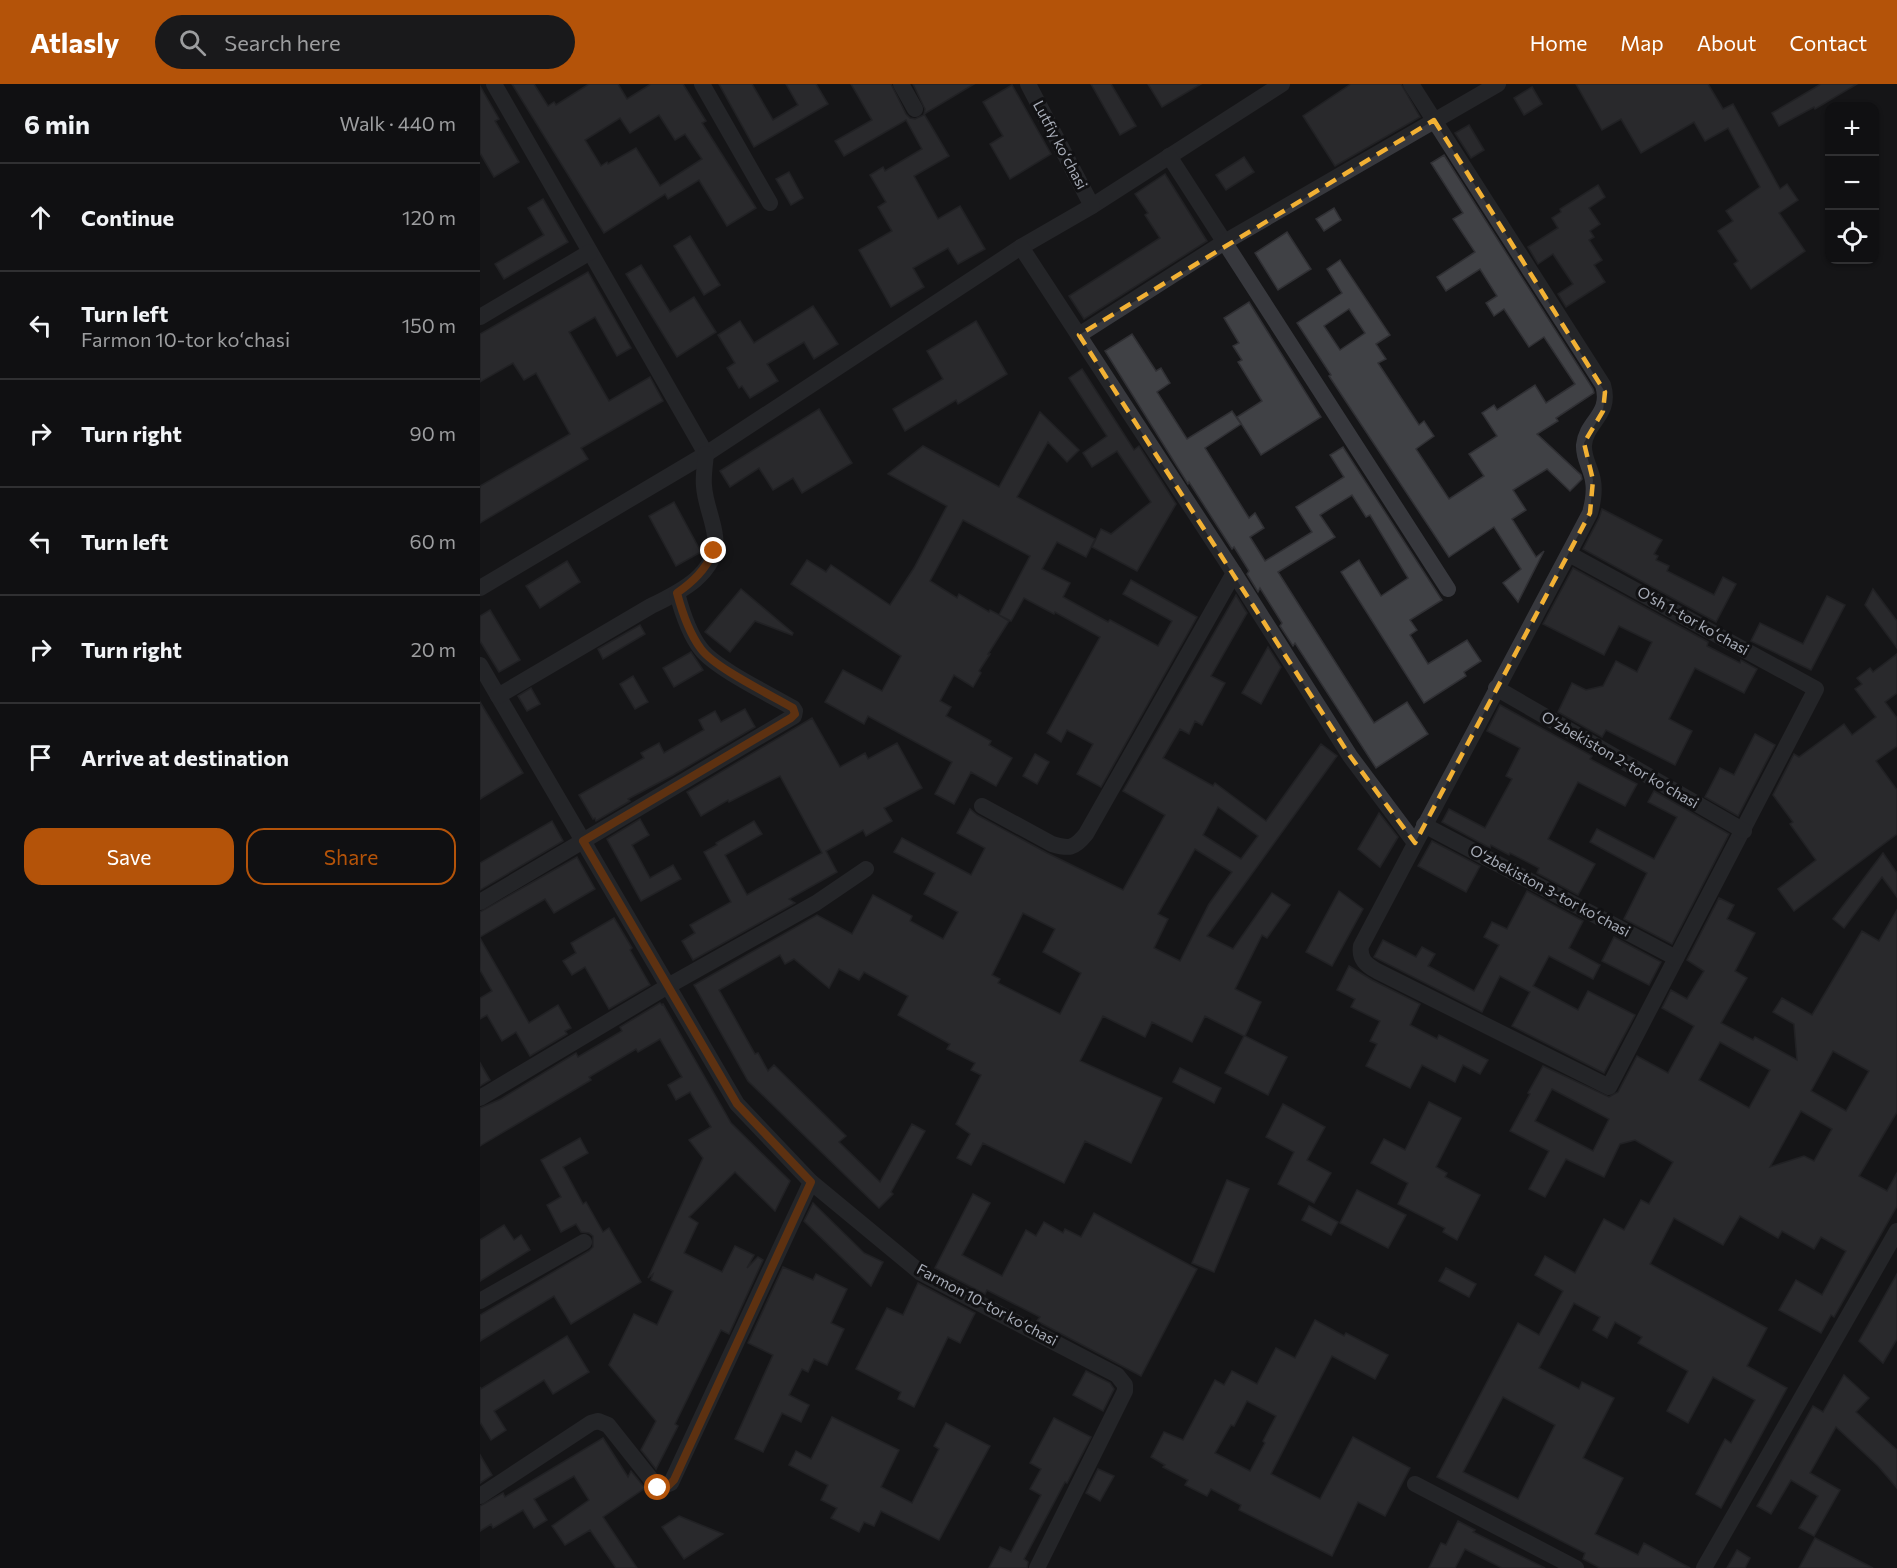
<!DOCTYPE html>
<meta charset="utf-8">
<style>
:root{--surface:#101012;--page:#19191b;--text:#f1f3f6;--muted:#9c9d9f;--line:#303032;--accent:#b45309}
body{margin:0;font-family:Commissioner,sans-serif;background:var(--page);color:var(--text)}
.controls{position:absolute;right:18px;top:18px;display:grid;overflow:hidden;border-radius:12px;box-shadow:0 2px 4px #0004}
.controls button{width:54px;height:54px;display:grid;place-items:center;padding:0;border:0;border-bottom:2px solid var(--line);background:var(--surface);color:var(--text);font:30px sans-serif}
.stop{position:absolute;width:18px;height:18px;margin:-14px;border:4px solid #b45309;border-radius:50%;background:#fff}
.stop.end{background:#b45309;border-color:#fff;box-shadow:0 2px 6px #0008}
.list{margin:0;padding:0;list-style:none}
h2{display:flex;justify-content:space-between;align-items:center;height:78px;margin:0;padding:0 24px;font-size:26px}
h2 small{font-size:20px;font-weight:400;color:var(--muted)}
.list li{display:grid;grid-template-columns:39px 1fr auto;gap:18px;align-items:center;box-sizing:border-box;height:108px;padding:0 24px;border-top:2px solid var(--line)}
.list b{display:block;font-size:22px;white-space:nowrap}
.list p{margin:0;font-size:20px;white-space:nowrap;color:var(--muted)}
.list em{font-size:20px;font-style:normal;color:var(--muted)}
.actions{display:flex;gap:12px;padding:18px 24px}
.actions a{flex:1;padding:14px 0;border:2px solid var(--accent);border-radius:18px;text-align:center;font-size:21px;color:var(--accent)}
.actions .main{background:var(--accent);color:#fff}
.icon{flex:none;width:33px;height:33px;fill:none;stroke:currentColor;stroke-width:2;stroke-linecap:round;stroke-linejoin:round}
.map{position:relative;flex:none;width:1417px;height:1484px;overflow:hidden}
header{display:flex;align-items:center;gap:36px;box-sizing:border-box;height:84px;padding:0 30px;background:var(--accent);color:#fff}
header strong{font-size:28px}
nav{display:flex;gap:33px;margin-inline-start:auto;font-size:21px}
.search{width:420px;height:54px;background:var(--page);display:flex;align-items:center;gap:15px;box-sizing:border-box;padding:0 21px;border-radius:33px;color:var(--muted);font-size:22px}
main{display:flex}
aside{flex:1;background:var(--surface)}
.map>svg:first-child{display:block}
.building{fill:#404145;stroke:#303034;stroke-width:1.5;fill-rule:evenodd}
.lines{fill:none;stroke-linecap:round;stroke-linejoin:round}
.minor{stroke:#37383d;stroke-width:16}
.route{stroke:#b45309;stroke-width:8}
.marked{fill:none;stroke:#f2b134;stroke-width:4.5;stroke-dasharray:12 8;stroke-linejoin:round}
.labels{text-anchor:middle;stroke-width:6;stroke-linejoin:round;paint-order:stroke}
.street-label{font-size:15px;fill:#a8adb8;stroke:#111113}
</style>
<header>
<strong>Atlasly</strong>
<div class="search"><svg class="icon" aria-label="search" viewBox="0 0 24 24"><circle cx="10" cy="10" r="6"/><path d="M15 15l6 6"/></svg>Search here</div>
<nav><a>Home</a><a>Map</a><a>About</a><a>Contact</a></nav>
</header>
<main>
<aside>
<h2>6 min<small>Walk · 440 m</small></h2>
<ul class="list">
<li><svg class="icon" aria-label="ahead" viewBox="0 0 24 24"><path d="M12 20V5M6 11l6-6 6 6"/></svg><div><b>Continue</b></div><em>120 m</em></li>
<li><svg class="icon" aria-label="left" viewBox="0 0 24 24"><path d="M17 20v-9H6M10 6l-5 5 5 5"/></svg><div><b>Turn left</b><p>Farmon 10-tor koʻchasi</p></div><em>150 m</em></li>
<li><svg class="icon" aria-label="right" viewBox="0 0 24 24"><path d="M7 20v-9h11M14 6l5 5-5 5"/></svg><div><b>Turn right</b></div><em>90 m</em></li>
<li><svg class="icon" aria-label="left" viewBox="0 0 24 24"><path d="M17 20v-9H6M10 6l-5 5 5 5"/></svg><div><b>Turn left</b></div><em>60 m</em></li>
<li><svg class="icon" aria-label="right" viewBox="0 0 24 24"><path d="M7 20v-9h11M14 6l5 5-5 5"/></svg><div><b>Turn right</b></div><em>20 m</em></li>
<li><svg class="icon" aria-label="arrive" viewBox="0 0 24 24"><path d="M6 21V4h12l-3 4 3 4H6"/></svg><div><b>Arrive at destination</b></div></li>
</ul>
<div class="actions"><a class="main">Save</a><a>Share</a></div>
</aside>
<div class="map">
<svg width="1417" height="1484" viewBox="0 0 1417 1484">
<rect width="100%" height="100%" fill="#161618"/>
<g class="building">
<path d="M32 0H54L68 22 74 18 76 21 109 0H138L147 15 171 0H203L226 37 222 39 276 124 247 142 219 96 188 115 185 110 124 149ZM179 31 195 56 205 50 222 75 180 102 156 64 128 80 127 78 121 82 105 56 140 34 150 49Z"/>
<path d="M239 0H272L293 36 318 21 306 0H336L348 20 274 63Z"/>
<path d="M371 0H411L426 30 430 34 435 35 444 31 445 25 433 0H494L444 30 469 72 434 92 458 135 480 122 505 165 478 180 468 164 433 184 444 203 411 223 379 166 412 147 398 123 406 118 390 91 403 83 405 87 442 65 426 36 364 72 355 57 392 36Z"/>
<path d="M611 0H631L656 42 640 51Z"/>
<path d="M668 0H721L682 23Z"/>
<path d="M871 0H921L940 33 855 82 823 32Z"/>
<path d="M1096 0H1228L1243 25 1253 20 1300 105 1307 100 1318 116 1299 129 1325 167 1271 205 1254 180 1258 177 1238 147 1253 137 1246 127 1280 103 1248 44 1225 57 1214 38 1161 69 1141 35 1122 46Z"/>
<path d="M1341 0H1377L1335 25 1334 23 1299 42 1292 29Z"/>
<path d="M532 1 571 70 530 95 510 60 523 52 503 18Z"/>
<path d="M0 2 19 35 15 37 39 78 14 93 0 69Z"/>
<path d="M1052 3 1062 20 1044 31 1034 14Z"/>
<path d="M989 41 1004 66 991 74 975 49Z"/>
<path d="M964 71 1113 305 1114 309 1076 334 1078 337 1057 350 1101 391 1102 395 1090 407 1067 385 1033 406 1046 426 1032 435 1056 473 1064 467 1038 518 1023 499 1041 485 1014 443 969 473 849 292 851 291 817 239 862 209 847 185 860 176 910 251 896 260 906 275 898 279 939 341 944 337 954 352 936 365 969 415 1004 392 989 370 1017 352 1002 329 1014 321 1017 326 1055 301 1066 319 1095 300 1064 253 1049 263 1024 225 1014 232 1006 219 1017 212 1000 185 966 207 957 193 995 168 973 135 983 129 951 79ZM869 225 885 249 860 266 844 242Z"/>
<path d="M764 73 774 88 746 106 736 91Z"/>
<path d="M309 88 323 114 311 121 296 95Z"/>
<path d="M685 90 727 157 604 235 589 212 680 154 665 131 668 129 655 110Z"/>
<path d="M1118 101 1125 113 1109 124 1120 140 1110 147 1114 153 1109 156 1122 176 1114 181 1125 198 1086 223 1078 210 1093 200 1073 170 1058 180 1048 163 1078 144 1072 134 1081 128 1080 125Z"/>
<path d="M63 115 88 158 24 195 15 180 64 151 48 124Z"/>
<path d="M854 124 861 136 844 147 836 135Z"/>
<path d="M807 148 831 185 798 206 775 169Z"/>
<path d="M210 152 240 201 224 211 194 162Z"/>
<path d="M161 181 190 228 214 213 236 248 197 273 146 190Z"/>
<path d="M108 188 151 264 137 272 115 233 89 248 129 317 170 293 183 317 101 364 108 375 0 439V402L90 350 56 289 44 296 33 279 0 298V250Z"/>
<path d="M769 218 841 333 781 371 757 333 782 317 758 278 762 276 753 262 759 259 744 234Z"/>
<path d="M333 222 358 260 334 275 324 258 287 280 298 297 270 314 262 302 259 304 247 284 255 279 238 251 260 237 274 259Z"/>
<path d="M496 237 527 290 478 320 476 316 425 347 413 325 463 295 447 267Z"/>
<path d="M652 250 676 287 681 284 690 299 677 308 707 355 752 327 761 340 725 364 769 434 775 429 784 444 770 453 785 477 832 448 816 423 864 393 850 371 863 363 962 516 930 536 937 546 930 551 948 580 987 556 1001 577 984 588 986 592 944 619 861 488 879 476 901 512 928 494 890 431 886 433 872 411 840 431 855 453 798 488 894 639 927 618 948 650 896 684 815 559 813 562 800 542 802 539 780 504 778 508 767 490 769 487 754 463 752 465 709 398 708 400 625 267Z"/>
<path d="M602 285 654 366 659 362 696 420 657 487 612 463 621 445 631 450 671 418 637 367 612 383 603 369 627 352 589 294Z"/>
<path d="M339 325 372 379 322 409 313 394 293 406 279 384 250 403 240 387Z"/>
<path d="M560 328 599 366 587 378 568 358 537 413 615 455 606 473 577 458 562 485 590 499 583 513 628 538 630 536 678 562 692 537 643 510 651 496 717 533 621 703 597 690 613 660 587 646 581 658 567 649 620 553 575 528 574 530 544 514 531 537 519 531 529 537 508 570H510L499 587 501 589 493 603 474 591 460 617 471 623 466 632 511 657 509 661 532 674 516 702 491 688 474 720 455 710 472 678 388 632 384 640 345 618 363 586 402 607 421 572 311 500 327 476 346 488 351 481 410 521 434 484 467 422 408 390 443 362 519 403ZM483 436 550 472 519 531 510 526 509 528 479 510 477 514 450 497Z"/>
<path d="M194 418 221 468 196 482 169 432Z"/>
<path d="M1122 425 1182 456 1174 470 1178 472 1176 476 1189 482 1187 487 1234 511 1243 493 1256 500 1236 538 1103 465 1119 434Z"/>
<path d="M87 477 100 498 60 524 46 502Z"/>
<path d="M1093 484 1228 558 1227 562 1260 579 1261 576 1277 585 1264 609 1215 584 1189 635 1212 647 1195 681 1126 646 1122 653 1078 628 1092 599 1106 606 1123 602 1136 577 1157 588 1172 558 1139 542 1124 571 1063 540Z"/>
<path d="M261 505 313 549 312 551 275 537 250 568 225 548Z"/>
<path d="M1393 505 1417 537V564L1385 521Z"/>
<path d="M756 511 767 529 731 592 745 599 722 641 715 637 709 650 700 645 683 674 733 702 735 699 786 737 841 660 857 672 727 852 753 865 792 809 810 821 787 854 782 851 755 905 781 918 765 952 807 973 788 1011 745 989 764 952 725 932 712 958 672 938 665 953 623 932 600 977 682 1014 651 1079 605 1057 584 1099 503 1059 491 1081 477 1074 490 1050 476 1040 501 991 491 986 495 979 467 965 470 960 418 931 428 912 384 888 379 896 359 885 349 904 314 875 305 880 300 871 239 906 275 970 278 969 288 987 294 981 366 1052 359 1058 400 1098 432 1040 445 1047 411 1108 413 1110 399 1124 268 997 214 901 337 831 372 850 393 811 432 832 430 837 463 855 478 828 444 810 455 789 414 768 422 754 491 791 505 764 477 749 490 725 497 731 567 769 643 806 685 731 643 707ZM738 723 778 752 761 775 723 751ZM715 765 752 788 729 820 700 877 674 864 688 835 678 830ZM543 829 575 845 563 868 601 889 580 930 518 899 520 895 512 891Z"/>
<path d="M1347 512 1365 521 1331 586 1271 557 1280 539 1323 560Z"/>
<path d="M10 526 40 576 19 588 0 557V532Z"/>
<path d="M160 541 165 550 123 575 118 565Z"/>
<path d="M788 563 801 583 781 620 762 609Z"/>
<path d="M211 568 223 586 194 603 183 584Z"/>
<path d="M1417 570V609L1405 618 1417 634V662L1396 677 1417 706V750L1314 827 1298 805 1336 776 1310 740 1313 738 1293 711 1314 670 1319 673 1364 640 1372 651 1396 633 1375 605 1382 600 1377 594 1390 584 1393 588Z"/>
<path d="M153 592 168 618 155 625 140 600Z"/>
<path d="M51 604 60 620 47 627 38 612Z"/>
<path d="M0 618 43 689 0 715Z"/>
<path d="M1020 621 1112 672 1110 675 1157 700 1145 722 1098 698 1068 755 1115 780 1098 811 1057 789 1059 784 1030 769 1029 771 1011 761 1010 764 962 738 969 725 1005 744 1032 695 1026 692 1040 664 1007 647Z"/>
<path d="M265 625 275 643 193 691 148 715 150 717 116 737 115 734 113 735 99 711 164 674 161 669 179 659 184 669 224 646 219 636 235 627 241 638Z"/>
<path d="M332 634 360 683 385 669 388 675 417 659 442 704 404 724 412 737 386 752 383 746 346 767 357 788 309 815 315 819 213 876 202 857 215 849 210 841 251 818 224 768 237 761 236 759 274 737 282 750 245 771 267 811 342 769 300 692 249 718 248 716 221 732 207 708Z"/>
<path d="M1275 650 1295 661 1258 732 1225 713 1240 684 1254 691Z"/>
<path d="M555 670 569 678 557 700 543 692Z"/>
<path d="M1174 707 1249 750 1192 860 1144 835 1167 789 1110 758 1117 745 1174 775 1197 733 1168 718Z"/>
<path d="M899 729 918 753 900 783 878 765Z"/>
<path d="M160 735 169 751 152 761 170 794 193 781 201 795 161 817 127 755Z"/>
<path d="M72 737 83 757 0 806V779Z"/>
<path d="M952 757 1000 782 986 808 938 782Z"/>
<path d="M1403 769 1417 789V813L1402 793 1364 844 1353 835Z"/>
<path d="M97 773 115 805 74 829 65 815 0 853V828Z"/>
<path d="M859 807 883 825 852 882 826 868Z"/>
<path d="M1047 807 1103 837 1089 864 1120 881 1113 895 1069 872 1053 902 1098 926 1108 907 1155 931 1124 989 1032 942 1050 908 1020 892 1002 928 894 873 903 856 936 873 942 863 955 870 948 882 994 907 1019 861 1004 853 1012 838 1027 845Z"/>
<path d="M1239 814 1254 821 1247 835 1275 849 1255 887 1267 894 1241 939 1273 956 1275 953 1317 976 1314 940 1293 928 1302 914 1332 931 1382 847 1399 857 1417 826V1028L1379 1092 1407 1107 1417 1089V1122L1354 1233 1351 1231 1341 1249 1299 1226 1316 1196 1342 1211 1366 1167 1341 1153 1334 1165 1302 1147 1298 1154 1260 1132 1243 1161 1194 1134 1170 1180 1287 1244 1267 1282 1307 1304 1241 1424 1216 1410 1245 1355 1251 1359 1275 1316 1233 1293 1208 1339 1187 1327 1208 1287 1158 1259 1162 1253 1135 1238 1127 1254 1113 1246 1120 1233 1094 1219 1059 1284 1099 1305 1102 1298 1134 1314 1103 1374 1143 1394 1115 1450 1158 1471 1164 1459 1210 1484H1120L1103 1475 1105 1469 957 1393 1038 1239 1059 1251 1083 1207 1055 1191 1065 1172 1095 1189 1124 1135 1144 1146 1161 1116 1169 1120 1193 1078 1155 1056 1140 1060 1124 1093 1086 1075 1065 1113 1049 1105 1069 1067 1030 1047 1050 1010 1048 1009 1063 982 1129 1013 1138 1008 1157 972 1188 989 1214 942 1182 924 1191 906 1207 915 1224 887 1207 876ZM1240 958 1290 986 1269 1024 1219 996ZM1353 967 1389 987 1366 1027 1331 1007ZM1072 1005 1129 1035 1113 1067 1055 1037ZM1321 1027 1352 1045 1334 1077 1324 1072 1290 1083ZM1023 1313 1075 1341 1038 1415 983 1388Z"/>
<path d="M134 834 152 864 150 866 170 901 129 925 105 883 92 891 83 877 96 869 91 859Z"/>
<path d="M1134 853 1181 878 1169 901 1122 877Z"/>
<path d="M0 854 49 939 78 921 91 944 85 947 87 950 50 972 36 948 22 957 7 931 0 935V914L12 907 0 886Z"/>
<path d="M869 882 892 896 940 920 930 941 957 955 959 951 1008 976 1000 990 983 981 975 998 942 981 930 1004 886 982 897 960 890 957 900 937 871 923 875 915 857 906Z"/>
<path d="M180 919 182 921 183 920 251 1039 310 1097 295 1127 255 1088 209 1133 218 1139 204 1169 242 1188 255 1162 274 1171 267 1184 278 1173 283 1176 249 1250 241 1246 195 1340 198 1342 176 1385 161 1366 176 1337 129 1281 154 1230 177 1241 193 1207 171 1196 173 1190 168 1194 223 1074 209 1056 231 1043 210 1008 196 1016 188 1001 202 993 180 955 158 968 156 965 109 993 111 996 0 1062V1024L21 1015 96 969 98 973 142 947 140 943Z"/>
<path d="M0 979 10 996 0 1002Z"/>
<path d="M700 984 741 1004 734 1019 693 998Z"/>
<path d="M949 1018 981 1034 956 1083 967 1089 965 1093 1000 1111 977 1156 963 1148 965 1144 918 1120 928 1099 891 1079 904 1055 925 1066Z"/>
<path d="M803 1020 845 1043 827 1076 851 1089 834 1119 798 1100 814 1068 786 1053Z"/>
<path d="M100 1054 108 1069 83 1083 103 1120 106 1118 123 1148 129 1144 161 1198 91 1240 74 1212 0 1257V1231L109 1167 113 1163V1152L109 1149 101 1148 96 1140 81 1148 67 1121 81 1113 61 1076Z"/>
<path d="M747 1096 769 1105 734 1188 712 1179Z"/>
<path d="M877 1106 926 1131 908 1164 860 1139Z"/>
<path d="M493 1110 510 1119 482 1171 522 1192 546 1146 556 1152 564 1138 583 1149 585 1145 601 1153 614 1129 717 1185 661 1292 557 1237 560 1233 507 1206 505 1210 455 1184Z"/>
<path d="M333 1119 384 1169 403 1178 391 1202 324 1137Z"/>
<path d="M829 1122 858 1138 851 1151 822 1136Z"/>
<path d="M24 1141 34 1156 41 1151 50 1166 0 1197V1156Z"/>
<path d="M303 1183 333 1196 336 1190 367 1205 351 1239 364 1245 347 1281 334 1275 328 1288 322 1285 309 1311 329 1321 321 1338 302 1329 283 1368 255 1355 293 1271 268 1259Z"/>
<path d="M966 1184 996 1200 989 1213 959 1197Z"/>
<path d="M1417 1190V1255L1403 1279 1379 1257Z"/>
<path d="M438 1199 495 1229 480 1259 468 1253 434 1323 418 1315 421 1308 376 1285 407 1224 423 1231Z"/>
<path d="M835 1236 864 1252 866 1249 908 1271 895 1295 852 1272 791 1390 840 1415 873 1353 930 1384 905 1432 878 1418 852 1472 759 1426 761 1421 731 1405 727 1412 705 1401 708 1396 683 1383 685 1381 671 1373 684 1348 703 1356 735 1296 744 1301 752 1287 777 1300 796 1264 815 1274ZM767 1317 796 1332 783 1357 785 1359 770 1387 735 1369 751 1341 754 1342Z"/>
<path d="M87 1252 109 1288 73 1310 64 1296 14 1327 26 1346 11 1356 0 1338V1303L1 1305Z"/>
<path d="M606 1287 630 1299 634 1305 623 1327 593 1311Z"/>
<path d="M1364 1291 1389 1314 1376 1328 1417 1366V1404L1398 1382 1356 1343 1330 1389 1360 1406 1334 1452 1319 1444 1338 1412 1311 1396 1291 1430 1277 1422 1333 1322 1343 1328Z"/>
<path d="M352 1333 419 1366 401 1403 432 1419 459 1365 454 1362 466 1339 510 1362 459 1456 401 1427 394 1442 384 1438 379 1448 351 1434 357 1424 341 1416 348 1401 309 1381 316 1367 331 1375Z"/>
<path d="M574 1334 611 1353 587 1399 585 1398 544 1475 548 1478 547 1484H509L520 1463 531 1468 561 1411 550 1405 561 1385 550 1379Z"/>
<path d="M123 1354 148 1393 151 1387 165 1404 123 1433 157 1484H136L110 1446 85 1461 72 1442 109 1416 94 1392 54 1415 67 1436 54 1444 43 1426 13 1444 11 1440 0 1447V1422L23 1409 25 1413Z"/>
<path d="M0 1371 12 1391 0 1399Z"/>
<path d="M618 1385 634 1392 620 1417 606 1409Z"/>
<path d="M199 1432 243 1450 204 1475 182 1443Z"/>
<path d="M978 1437 995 1446 993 1448 1065 1484H1022L985 1465 975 1484H949L961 1459 966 1461Z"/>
<path d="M1335 1454 1393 1484H1319Z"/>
<path d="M1257 1466 1270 1474 1265 1484H1247Z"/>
</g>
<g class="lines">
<g class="minor">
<path d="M14 0 226 370 541 163 612 122 802 0"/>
<path d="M222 0 290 119"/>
<path d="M421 0 435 25"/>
<path d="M548 0 612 122"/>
<path d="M931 0 1123 301C1132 331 1106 337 1104 361 1103 374 1111 384 1113 397 1115 408 1113 418 1110 429L881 862C879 875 886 881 897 887L1129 1003 1336 605 1089 470"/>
<path d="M689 72 968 505"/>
<path d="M541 163 754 489 870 672 935 759"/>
<path d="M0 233 110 168"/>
<path d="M599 251 743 159 1018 0"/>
<path d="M0 504 226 370"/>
<path d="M0 581 257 1020 331 1098 441 1189 637 1291 645 1301V1307L557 1484"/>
<path d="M1016 604 1264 747"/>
<path d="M18 612 171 522C198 509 240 489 235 452 233 435 225 419 224 402 223 392 225 380 226 370"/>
<path d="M502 722 572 760C589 765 594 765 606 750L754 489"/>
<path d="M944 741 1196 874"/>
<path d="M0 818 314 632 315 627 313 624C291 611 235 584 221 565 209 550 202 528 197 509"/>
<path d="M0 1014 188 902 336 819 386 785"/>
<path d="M0 1217 104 1158"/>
<path d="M935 1400 1096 1484"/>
<path d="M0 1412 111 1339 118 1337 128 1341 178 1404 191 1399 331 1098"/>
<path d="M1224 1484 1417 1147"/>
</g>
</g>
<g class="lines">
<path class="route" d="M178 1404 188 1402 194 1396 331 1098 257 1020 103 757 311 634 315 630 313 624C291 611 235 584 221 565 209 549 202 528 197 509 214 497 225 486 234 467"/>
</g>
<path d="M0 0H1417V1484H0ZM954 36 1125 308 1123 327 1104 359 1113 396 1110 429 935 759 870 672 599 251Z" fill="#161618" fill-opacity=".55" fill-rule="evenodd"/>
<path class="marked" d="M954 36 1125 308 1123 327 1104 359 1113 396 1110 429 935 759 870 672 599 251Z"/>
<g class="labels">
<g class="street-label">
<text transform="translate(580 61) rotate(62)" y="5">Lutfiy koʻchasi</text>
<text transform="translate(1213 537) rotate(29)" y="5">O‘sh 1-tor koʻchasi</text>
<text transform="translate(1140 676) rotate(30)" y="5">O‘zbekiston 2-tor koʻchasi</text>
<text transform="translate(1070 807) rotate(28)" y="5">O‘zbekiston 3-tor koʻchasi</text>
<text transform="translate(507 1221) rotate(28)" y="5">Farmon 10-tor koʻchasi</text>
</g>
</g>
</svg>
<div class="controls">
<button>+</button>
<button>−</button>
<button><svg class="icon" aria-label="locate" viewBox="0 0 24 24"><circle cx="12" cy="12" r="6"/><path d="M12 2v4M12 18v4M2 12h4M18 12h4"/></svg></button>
</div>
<div class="stop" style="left:178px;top:1404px"></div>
<div class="stop end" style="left:234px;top:467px"></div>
</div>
</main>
